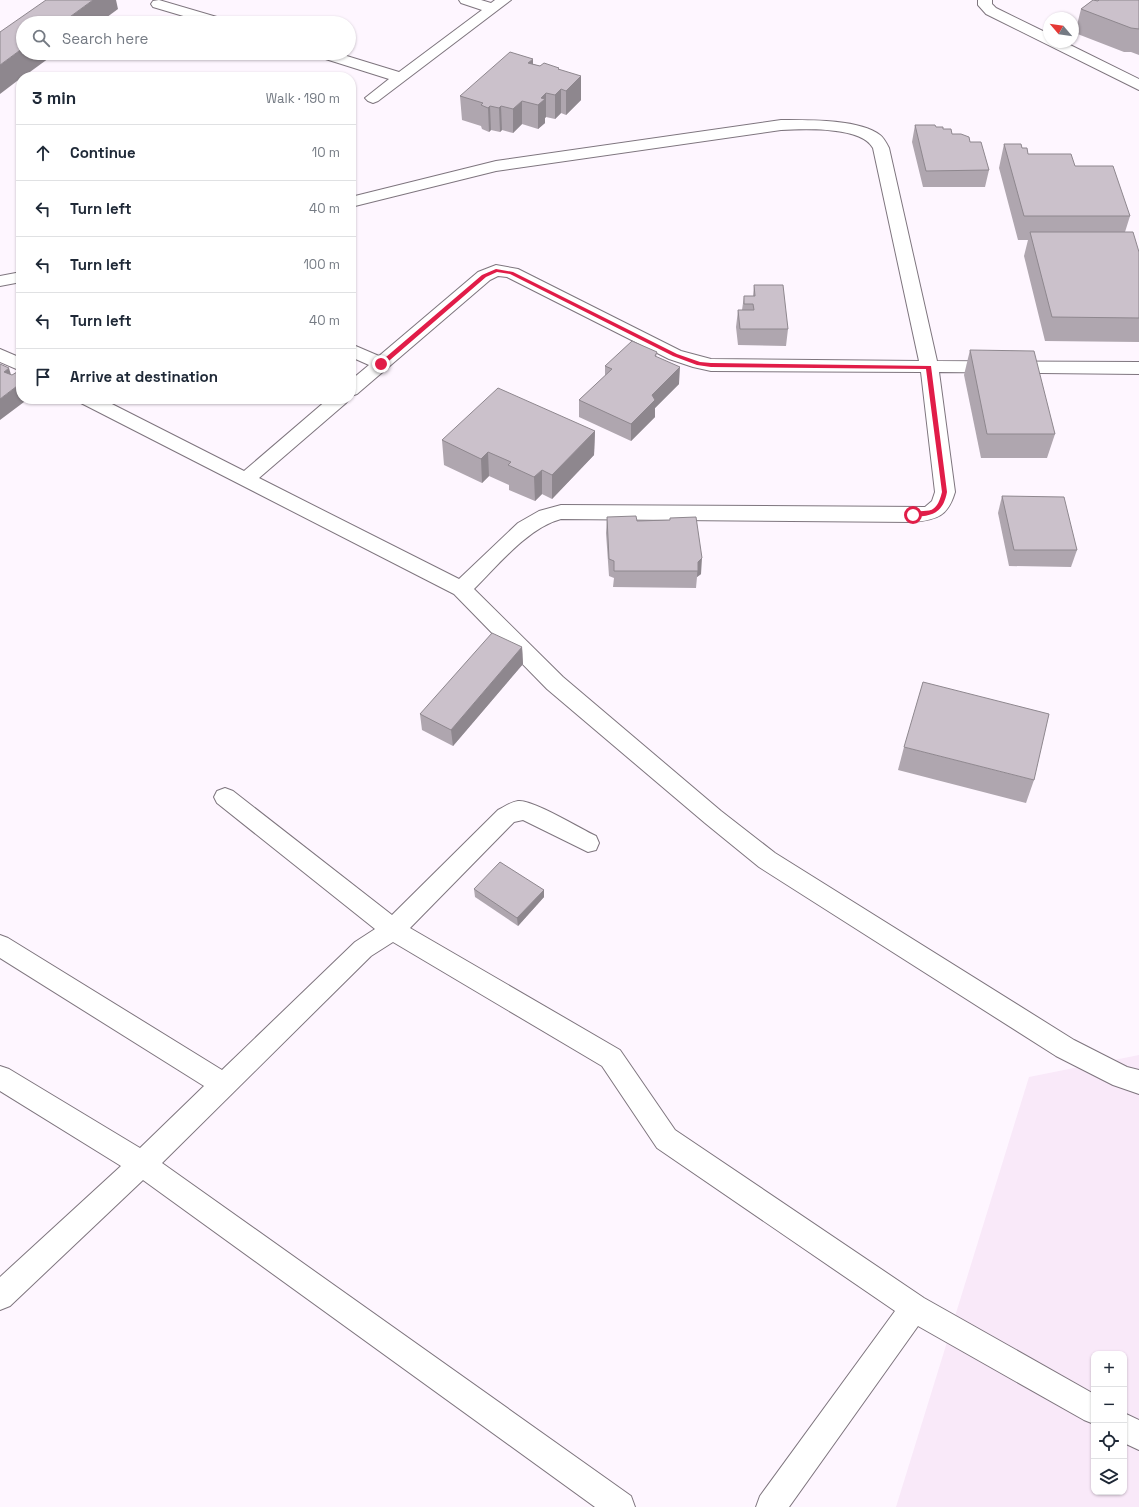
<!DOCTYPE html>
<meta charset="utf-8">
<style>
:root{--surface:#fff;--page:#f2f2f3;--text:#1f2937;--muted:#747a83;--line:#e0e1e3}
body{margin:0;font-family:"Space Grotesk",sans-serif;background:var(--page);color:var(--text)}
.controls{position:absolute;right:12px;bottom:12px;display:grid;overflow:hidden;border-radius:8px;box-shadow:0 1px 3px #0004}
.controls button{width:36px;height:36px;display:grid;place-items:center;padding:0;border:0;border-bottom:1px solid var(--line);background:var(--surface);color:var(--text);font:20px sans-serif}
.compass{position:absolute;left:1043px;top:12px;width:36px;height:36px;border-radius:50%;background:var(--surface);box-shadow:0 1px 3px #0004;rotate:299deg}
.stop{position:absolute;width:12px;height:12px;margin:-9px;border:3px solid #e11d48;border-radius:50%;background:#fff}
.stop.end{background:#e11d48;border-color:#fff;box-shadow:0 1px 4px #0008}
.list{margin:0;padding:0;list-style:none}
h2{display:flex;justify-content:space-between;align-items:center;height:52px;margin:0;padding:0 16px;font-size:17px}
h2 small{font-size:13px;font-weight:400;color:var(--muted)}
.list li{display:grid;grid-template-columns:26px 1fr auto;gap:12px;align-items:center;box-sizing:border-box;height:56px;padding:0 16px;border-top:1px solid var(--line)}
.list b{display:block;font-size:15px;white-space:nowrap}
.list em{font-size:13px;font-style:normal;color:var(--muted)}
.icon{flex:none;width:22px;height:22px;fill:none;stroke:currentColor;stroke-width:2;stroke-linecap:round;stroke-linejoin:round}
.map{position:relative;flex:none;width:1139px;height:1507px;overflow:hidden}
.search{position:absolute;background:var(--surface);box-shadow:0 1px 3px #0004;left:16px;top:16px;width:340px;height:44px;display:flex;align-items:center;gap:10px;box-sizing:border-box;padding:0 14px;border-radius:22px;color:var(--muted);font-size:15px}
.panel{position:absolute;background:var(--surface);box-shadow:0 1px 3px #0004;left:16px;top:72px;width:340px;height:332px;border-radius:16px}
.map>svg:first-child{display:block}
.built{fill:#f9e9f9;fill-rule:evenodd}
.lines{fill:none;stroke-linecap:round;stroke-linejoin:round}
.minor-casing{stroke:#7e757e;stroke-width:2}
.minor{fill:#fff;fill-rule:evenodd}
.wall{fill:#afa6af}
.shaded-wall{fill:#8e878e}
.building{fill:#cbc1cb;stroke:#8e878e}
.route{fill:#e11d48}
</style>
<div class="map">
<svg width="1139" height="1507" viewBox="0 0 1139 1507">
<rect width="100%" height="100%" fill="#fef6ff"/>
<path class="built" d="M1139 1055V1507H896L1029 1077ZM1094 1354H1124V1492H1094Z"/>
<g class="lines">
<g class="minor-casing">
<g id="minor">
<path d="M159 0 227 20 229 23H207L153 7 151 4 153 1Z"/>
<path d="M459 0H481L491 3 495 0H511L378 101 373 103 368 101 365 98 389 79 316 56 314 53H337L399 72 482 10 461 3Z"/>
<path d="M978 0H992V4L996 8 1049 34V42H1064L1139 79V90L986 14 978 5Z"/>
<path d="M781 120C808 120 859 119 880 135 884 138 887 144 889 148L937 361 1139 362V374L939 372 955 492C948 516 937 520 913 522L561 519C529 527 497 566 474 589L563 677 721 811 775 853 1074 1040 1127 1067 1139 1070V1094L1113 1085 1056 1056 759 867 705 823 547 689 454 594 81 403 78 399H102L244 471 328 399H349L346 403 259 478 459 579 518 523 539 511 561 505 925 507 932 501 935 492 921 372 711 371 693 367 669 359 507 277 498 276 490 280 357 394 351 396V380L369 365 351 357V344L379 356 478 272 496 265 518 269 681 351 711 359 919 361 873 148C861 126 803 129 781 130L496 171 351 207V197L496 161Z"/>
<path d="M21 272V282L0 286V276Z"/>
<path d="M0 349 21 358V371L0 362Z"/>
<path d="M225 788 233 791 392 915 498 810C504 807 511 802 518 801 532 799 581 829 596 836L599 843 596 850 588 852 523 820 514 822 410 928 620 1050 675 1130 924 1298 1094 1394V1424L1084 1420 918 1326 789 1507H756L760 1496 895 1311 657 1148 602 1066 393 942 371 956 162 1163 631 1496 635 1507H595L143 1180 10 1306 0 1310V1277L121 1166 0 1091V1066L9 1069 140 1148 204 1086 0 958V935L8 938 222 1070 355 942 375 929 217 803 214 797 217 791Z"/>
<path d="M1124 1413 1139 1420V1450L1124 1443Z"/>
</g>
</g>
<use href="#minor" class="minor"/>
</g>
<g class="wall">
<path d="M1093 0H1139V55L1131 52H1124L1075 33 1081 9Z"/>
<path d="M533 64 540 66 559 68V69L581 100 566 115 561 113 555 119 546 117 545 118V123L538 129 522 124 513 133 502 130 500 132 491 130 489 132 482 129 481 126 462 120 460 96Z"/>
<path d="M915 125 936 127 943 129 952 134 970 142 989 170 985 187H923L912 142Z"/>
<path d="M1004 144 1022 148 1028 154 1075 166 1130 216 1125 232 1139 252V342L1045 341 1024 256 1028 240H1018L999 168Z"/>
<path d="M754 285 788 329 786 346 738 345 736 327 738 310H742L744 296H753Z"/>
<path d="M970 350 1055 434 1047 458H981L964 375Z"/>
<path d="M657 352 656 357 679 384 655 408V417L631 441 579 417V400L605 376V366Z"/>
<path d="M595 431 594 455 552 499 542 494 535 501 509 490V485L489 476 482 483 444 465 442 440Z"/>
<path d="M1002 496 1077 550 1071 567 1009 566 998 513Z"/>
<path d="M607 517 637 521 701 574 697 577 696 588 613 587 614 578 609 576 606 533Z"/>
<path d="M522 647 523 664 453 746 422 730 420 714Z"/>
<path d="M904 747 1034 780 1026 803 898 770Z"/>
<path d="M474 889 544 897 518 926 475 897Z"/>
</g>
<g class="shaded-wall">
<path d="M93 0H116L118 9 99 23H68L67 19Z"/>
<path d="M23 48V53H56L23 77H21V78L0 94V65Z"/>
<path d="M533 59V83L528 63Z"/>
<path d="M559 68V91L561 89V113L555 119V95L558 69Z"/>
<path d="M581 76V100L566 115V91Z"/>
<path d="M546 93V117L545 118V123L538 129V105L541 98Z"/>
<path d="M522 101V124L513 133V109Z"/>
<path d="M490 106 491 130 489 132 488 108Z"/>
<path d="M501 106 502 130 500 132 499 108Z"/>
<path d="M680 367 679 384 655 408V417L631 441V424L652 395Z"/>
<path d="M9 368 14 385 4 372Z"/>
<path d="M21 383V399H28L0 420V399Z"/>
<path d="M595 431 594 455 552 499V475Z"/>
<path d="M488 452 489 476 482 483 481 459Z"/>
<path d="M542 470V494L535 501 534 477Z"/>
<path d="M702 558 701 574 697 577 698 562Z"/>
<path d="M522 647 523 664 453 746 451 730Z"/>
<path d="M544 890V897L518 926 517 918Z"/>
</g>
<g class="building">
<path d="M46 0H93L67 19 72 20 69 23H23V48L0 65V32Z"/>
<path d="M1093 0 1098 1 1099 0H1139V29L1131 28 1081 9Z"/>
<path d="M510 52 533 59 528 63 540 66 544 63 559 68 558 69 581 76 566 91 561 89 555 95 546 93 541 98 545 99 538 105 522 101 513 109 501 106 499 108 490 106 488 108 481 105 483 103 460 96Z"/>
<path d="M915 125H935L936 127H943V129H951L952 134H961L969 137 970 142H981L989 170 926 171Z"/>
<path d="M1004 144H1021L1022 148H1027L1028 154H1071L1075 166H1113L1130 216H1024Z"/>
<path d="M1030 232H1133L1139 252V318L1052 317Z"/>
<path d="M754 285H783L788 329H740L738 310H754L753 304H744V296H755Z"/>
<path d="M632 341 657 352 655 356 680 367 652 395 655 400 631 424 579 400 612 369 605 366Z"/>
<path d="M970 350 1034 351 1055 434H987Z"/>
<path d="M0 364 9 368 4 372 12 375 17 372 21 375V383L0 399Z"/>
<path d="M498 388 595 431 552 475 542 470 534 477 508 465 511 462 488 452 481 459 442 440Z"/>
<path d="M1002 496 1064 497 1077 550H1014Z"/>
<path d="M636 516 637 521 670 520V518L696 517 702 558 698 562V571H614V561L609 559 607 517Z"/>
<path d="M492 633 522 647 451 730 420 714Z"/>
<path d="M923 682 1049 714 1034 780 904 747Z"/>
<path d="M500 862 544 890 517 918 474 889Z"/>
</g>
<path class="route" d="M496 269 513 272 677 354 700 362 711 363 931 366 947 492C943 513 933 516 913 517L911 515C923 505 935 521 942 492L926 369 711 367 697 365 673 356 510 274 497 272 486 277 383 366H379V363L482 275Z"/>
</svg>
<div class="controls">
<button>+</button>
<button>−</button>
<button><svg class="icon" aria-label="locate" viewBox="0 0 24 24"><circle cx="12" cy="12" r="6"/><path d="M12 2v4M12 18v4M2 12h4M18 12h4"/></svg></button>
<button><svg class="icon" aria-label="layers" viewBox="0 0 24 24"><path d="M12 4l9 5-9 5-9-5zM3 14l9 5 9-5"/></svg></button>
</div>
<svg class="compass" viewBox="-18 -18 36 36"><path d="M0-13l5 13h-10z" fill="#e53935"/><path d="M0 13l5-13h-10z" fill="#747a83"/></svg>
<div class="stop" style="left:913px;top:515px"></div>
<div class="stop end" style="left:381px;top:364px"></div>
<div class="search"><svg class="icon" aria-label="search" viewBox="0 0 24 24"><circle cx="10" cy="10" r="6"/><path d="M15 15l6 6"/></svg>Search here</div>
<section class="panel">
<h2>3 min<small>Walk · 190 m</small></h2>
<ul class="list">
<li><svg class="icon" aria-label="ahead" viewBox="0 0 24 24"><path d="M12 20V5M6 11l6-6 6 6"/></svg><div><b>Continue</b></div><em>10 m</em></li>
<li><svg class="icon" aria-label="left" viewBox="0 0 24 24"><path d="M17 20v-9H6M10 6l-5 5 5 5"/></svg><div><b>Turn left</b></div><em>40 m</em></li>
<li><svg class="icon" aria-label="left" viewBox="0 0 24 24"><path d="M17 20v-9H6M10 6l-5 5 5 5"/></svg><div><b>Turn left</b></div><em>100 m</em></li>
<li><svg class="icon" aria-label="left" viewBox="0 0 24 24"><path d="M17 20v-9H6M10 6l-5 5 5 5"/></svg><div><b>Turn left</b></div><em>40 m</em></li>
<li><svg class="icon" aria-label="arrive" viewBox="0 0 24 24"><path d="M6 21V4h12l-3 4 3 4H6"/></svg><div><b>Arrive at destination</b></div></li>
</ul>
</section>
</div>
